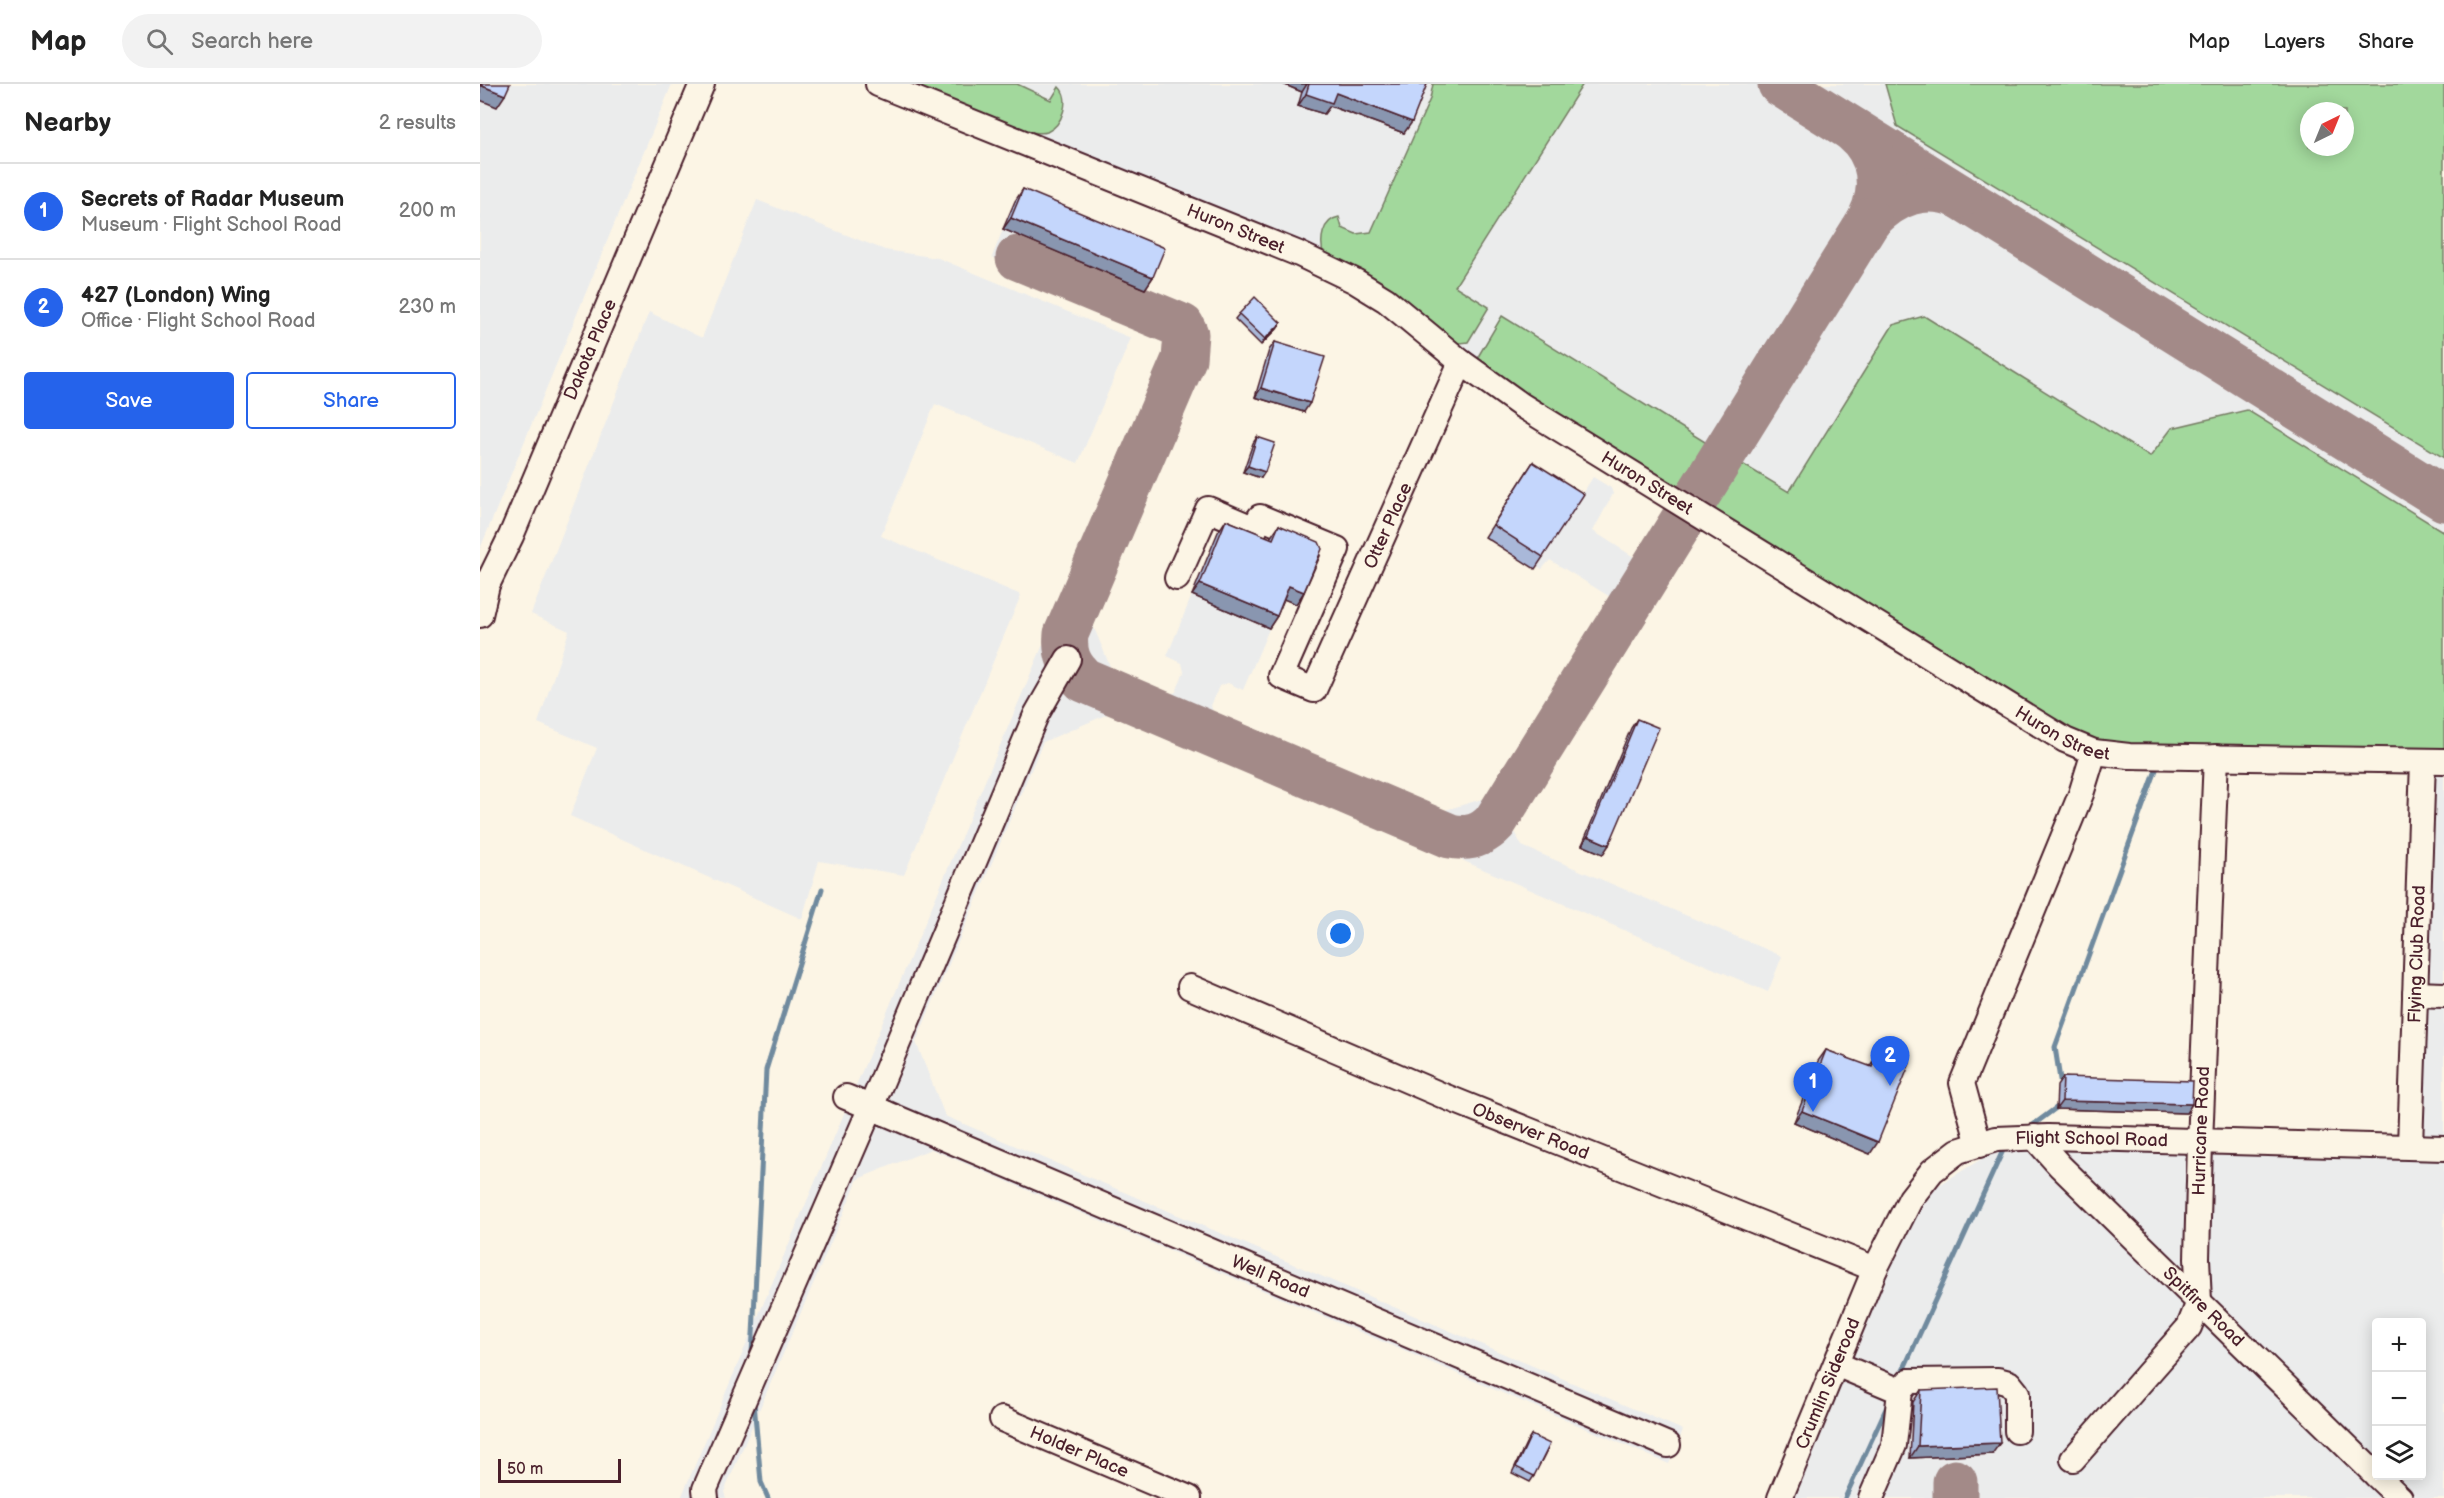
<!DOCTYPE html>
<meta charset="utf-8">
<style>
:root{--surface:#fff;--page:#f2f2f2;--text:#222;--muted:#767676;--line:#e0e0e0;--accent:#2563eb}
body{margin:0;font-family:"Balsamiq Sans",sans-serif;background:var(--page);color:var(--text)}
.controls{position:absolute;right:18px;bottom:18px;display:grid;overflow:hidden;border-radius:6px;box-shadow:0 3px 15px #0003}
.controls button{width:54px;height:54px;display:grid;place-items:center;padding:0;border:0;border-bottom:2px solid var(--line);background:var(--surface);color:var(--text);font:30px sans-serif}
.compass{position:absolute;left:1820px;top:18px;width:54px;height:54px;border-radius:50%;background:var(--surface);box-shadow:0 3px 15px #0003;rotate:43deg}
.scale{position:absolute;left:18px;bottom:15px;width:123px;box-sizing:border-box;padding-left:6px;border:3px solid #4a1f2b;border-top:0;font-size:16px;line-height:21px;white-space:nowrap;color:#4a1f2b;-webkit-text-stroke:4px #fcf5e5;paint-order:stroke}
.you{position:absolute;left:861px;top:850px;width:21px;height:21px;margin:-15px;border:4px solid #fff;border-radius:50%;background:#1a73e8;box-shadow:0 0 0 9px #1a73e833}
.badge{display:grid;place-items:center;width:39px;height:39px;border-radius:50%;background:var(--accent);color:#fff;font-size:20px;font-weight:700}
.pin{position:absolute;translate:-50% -50px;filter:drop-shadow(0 2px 3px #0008)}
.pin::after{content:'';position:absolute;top:32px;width:21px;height:18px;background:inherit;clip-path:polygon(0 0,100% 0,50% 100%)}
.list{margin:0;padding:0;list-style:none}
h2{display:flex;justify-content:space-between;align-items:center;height:78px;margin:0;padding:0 24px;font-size:26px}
h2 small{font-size:20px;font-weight:400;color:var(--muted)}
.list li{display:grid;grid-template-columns:39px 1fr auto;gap:18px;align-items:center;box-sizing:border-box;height:96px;padding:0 24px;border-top:2px solid var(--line)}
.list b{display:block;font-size:22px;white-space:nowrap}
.list p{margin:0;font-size:20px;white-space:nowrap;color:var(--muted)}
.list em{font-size:20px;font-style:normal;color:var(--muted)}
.actions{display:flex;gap:12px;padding:18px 24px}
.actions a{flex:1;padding:14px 0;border:2px solid var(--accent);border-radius:6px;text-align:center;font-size:21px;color:var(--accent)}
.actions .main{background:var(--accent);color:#fff}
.icon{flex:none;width:33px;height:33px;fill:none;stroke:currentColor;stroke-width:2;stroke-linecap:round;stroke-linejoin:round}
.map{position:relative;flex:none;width:1964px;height:1414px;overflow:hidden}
header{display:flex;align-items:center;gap:36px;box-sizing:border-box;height:84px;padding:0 30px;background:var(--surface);border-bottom:2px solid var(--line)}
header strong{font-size:28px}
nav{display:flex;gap:33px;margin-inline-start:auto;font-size:21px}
.search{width:420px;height:54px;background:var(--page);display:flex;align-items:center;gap:15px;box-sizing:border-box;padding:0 21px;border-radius:33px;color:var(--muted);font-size:22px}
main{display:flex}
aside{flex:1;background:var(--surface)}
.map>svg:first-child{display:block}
.built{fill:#ebecec;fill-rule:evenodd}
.green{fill:#a2d89c;stroke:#767c64;stroke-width:1.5;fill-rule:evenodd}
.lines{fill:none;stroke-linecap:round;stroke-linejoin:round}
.stream{stroke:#708a9e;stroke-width:5}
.taxiway{stroke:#a38a88;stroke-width:45}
.minor-casing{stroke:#4a1f2b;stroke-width:28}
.minor{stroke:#fcf5e5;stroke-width:24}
.wall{fill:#a9b8d9;stroke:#4a1f2b;stroke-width:1.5}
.shaded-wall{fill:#8996b0;stroke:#4a1f2b;stroke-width:1.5}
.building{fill:#c4d6fc;stroke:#4a1f2b;stroke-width:1.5}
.labels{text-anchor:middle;stroke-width:4.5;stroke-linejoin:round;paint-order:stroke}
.street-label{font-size:18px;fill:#4a1f2b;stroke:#fcf5e5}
</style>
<header>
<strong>Map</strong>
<div class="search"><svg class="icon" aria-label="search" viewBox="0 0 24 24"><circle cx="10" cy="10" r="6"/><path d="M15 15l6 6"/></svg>Search here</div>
<nav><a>Map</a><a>Layers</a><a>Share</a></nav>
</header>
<main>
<aside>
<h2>Nearby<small>2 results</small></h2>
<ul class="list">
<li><span class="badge">1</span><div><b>Secrets of Radar Museum</b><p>Museum · Flight School Road</p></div><em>200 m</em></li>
<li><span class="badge">2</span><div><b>427 (London) Wing</b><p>Office · Flight School Road</p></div><em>230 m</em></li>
</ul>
<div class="actions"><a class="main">Save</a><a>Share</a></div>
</aside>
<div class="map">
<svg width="1964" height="1414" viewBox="0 0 1964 1414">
<rect width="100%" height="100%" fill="#fcf5e5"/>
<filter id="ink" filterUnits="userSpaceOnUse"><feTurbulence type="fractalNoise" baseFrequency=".0167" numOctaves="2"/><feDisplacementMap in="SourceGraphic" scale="12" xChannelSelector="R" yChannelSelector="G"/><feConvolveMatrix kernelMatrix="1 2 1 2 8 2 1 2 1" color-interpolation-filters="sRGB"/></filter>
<g filter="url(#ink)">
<g class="built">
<path d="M0 0H192L0 465Z"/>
<path d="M386 0H1964V1414H1304L1397 1195 1443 1111 1511 1069 1592 1062 1720 1070 1928 1069 1935 688 1229 428 1032 743 1042 762 1302 872 1288 908 635 627 563 658 436 958 465 1032 1203 1346 1189 1380 451 1065 378 1095 244 1408 246 1414H201L693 254 690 245 512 173 523 145 665 205 660 216 718 239 710 261 727 268 612 539 632 587 688 611 696 608 704 588 702 579 687 572 712 511 789 545 763 606 748 599 739 602 731 622 734 630 962 727 1009 713 1132 514 1070 476 1062 485 1057 482 1113 393 1131 404 1133 410 1113 447 1157 475 1198 408 883 209ZM1829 27H1865V63H1829ZM1896 1238H1942V1392H1896Z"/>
<path d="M277 116 405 166 458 174 651 254 598 379 455 320 401 452 541 511 424 791 339 777 322 835 90 732 117 664 58 639 89 547 51 530 169 228 222 254Z"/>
</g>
<g class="green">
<path d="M429 0H537L571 16 579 3C591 14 583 41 567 48 562 50 554 48 548 48Z"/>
<path d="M953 0H1103L975 202 1009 223 988 258 971 260 844 172C839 157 842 136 859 133L862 144 876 150 891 148 950 15Z"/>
<path d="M1405 0H1964V374L1417 42ZM1829 27H1865V63H1829Z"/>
<path d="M1022 232 1225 358V366L1198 409 999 280V271Z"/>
<path d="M1444 232 1670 373 1692 344 1767 326 1964 448V670L1659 662 1611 656 1585 647 1237 430 1233 422 1253 390 1264 381 1309 408 1413 241Z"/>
</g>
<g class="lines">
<g class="stream">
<path d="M1581 1002 1575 963 1676 686"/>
<path d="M1553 1041 1580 1021"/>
<path d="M272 1271 286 986 342 805"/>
<path d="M1421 1291 1525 1062"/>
<path d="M274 1319 281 1398 288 1414"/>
<path d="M1365 1414 1409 1318"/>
</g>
<g class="taxiway">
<path d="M1300 0 1964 415"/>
<path d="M1373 46C1401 69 1405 105 1389 136 1415 109 1444 98 1479 112"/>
<path d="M538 174 702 242 706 250 704 275 586 550C584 570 589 582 604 596L970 752C989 756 1002 752 1015 738L1389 136"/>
<path d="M1475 1398V1414"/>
</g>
<g class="minor-casing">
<g id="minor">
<path id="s1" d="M398 0 819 170 875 197 906 216 981 278 1041 321 1585 656 1614 668 1649 672 1964 677"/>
<path id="s2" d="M697 494 728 425 775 445 780 433 857 465 801 592 834 606 981 278"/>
<path id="s3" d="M0 531 7 501 31 452 222 0"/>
<path id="s4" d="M710 903 966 1013 1395 1185"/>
<path d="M1935 910 1964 911"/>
<path d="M366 1013 405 1029"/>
<path id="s5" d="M391 1023 1188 1361"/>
<path id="s6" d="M1554 1053 1580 1082 1896 1391"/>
<path d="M1499 1061 1482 999 1601 710 1614 668"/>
<path id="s7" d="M1930 1062 1943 677"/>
<path d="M1356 1280 1420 1307 1414 1361 1391 1414"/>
<path d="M1420 1307 1429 1297 1518 1296 1529 1299 1537 1309V1347"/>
<path id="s8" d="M522 1335 709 1414"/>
<path id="s9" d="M1593 1375 1709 1243 1719 1218 1717 1174 1720 1059 1736 673"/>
<path d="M1897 1392 1920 1414"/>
<path d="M226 1414 225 1405 391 1023 556 631 588 575"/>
<path id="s10" d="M1300 1414 1395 1185 1431 1114 1452 1087 1478 1067 1516 1055 1568 1053 1964 1064"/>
</g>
</g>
<use href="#minor" class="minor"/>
</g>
<g class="wall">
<path d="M803 0H947L924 49 850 22 844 30 818 22 822 8Z"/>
<path d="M543 105 673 193 665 205 523 145 535 117Z"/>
<path d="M759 230 801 239 797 245 781 261 755 235Z"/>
<path d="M795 258 824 328 775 313 789 266Z"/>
<path d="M777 353 781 394 763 388 773 359Z"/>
<path d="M1053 378 1063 473 1055 485 1005 453Z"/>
<path d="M746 436 790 454 799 441 816 520 804 515 797 532 789 544 712 511 738 448Z"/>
<path d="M1157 635 1123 770 1102 761 1151 644Z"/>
<path d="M1346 966 1389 983 1395 974 1402 976 1407 969 1390 1070 1314 1038 1338 977Z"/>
<path d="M1583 993 1712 1020 1706 1029 1576 1025 1577 1002Z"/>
<path d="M1441 1306 1512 1370 1430 1374 1433 1318Z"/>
<path d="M1051 1351 1054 1392 1050 1398 1032 1389 1047 1357Z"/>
</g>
<g class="shaded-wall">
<path d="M803 0H827L822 8Z"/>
<path d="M0 1 25 11 17 23 0 16Z"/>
<path d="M856 9 932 38 924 49 850 22 844 30 818 22 826 10Z"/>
<path d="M531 134 673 193 665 205 523 145Z"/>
<path d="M801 239 797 245 781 261 785 255Z"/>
<path d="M781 304 830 319 824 328 775 313Z"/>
<path d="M768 382 785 388 781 394 763 388Z"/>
<path d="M720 500 797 532 789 544 712 511Z"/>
<path d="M809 502 824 508 816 520 801 514Z"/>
<path d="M1108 752 1129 761 1123 770 1102 761Z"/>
<path d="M1582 1017 1712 1020 1706 1029 1576 1025Z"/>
<path d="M1322 1027 1398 1058 1390 1070 1314 1038Z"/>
<path d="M1520 1359 1512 1370 1430 1374 1438 1362Z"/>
</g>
<g class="building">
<path d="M0 0H30L25 11 0 1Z"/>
<path d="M829 0H947L932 38 856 9 852 19 826 10Z"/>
<path d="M543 105 685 164 673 193 531 134Z"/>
<path d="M775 213 801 239 785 255 759 230Z"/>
<path d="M795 258 845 273 830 319 781 304Z"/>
<path d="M777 353 795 359 785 388 768 382Z"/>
<path d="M1053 378 1104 410 1063 473 1013 441Z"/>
<path d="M746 436 793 455 799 441 839 458 842 465 824 508 809 502 797 532 720 500Z"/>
<path d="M1157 635 1179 644 1129 761 1108 752Z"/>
<path d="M1346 966 1392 983 1395 974 1404 977 1407 969 1430 979 1398 1058 1322 1027Z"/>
<path d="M1583 993 1713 997 1712 1020 1582 1017Z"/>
<path d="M1517 1303 1520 1359 1438 1362 1441 1306Z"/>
<path d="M1051 1351 1070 1360 1054 1392 1036 1383Z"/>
</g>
</g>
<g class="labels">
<g class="street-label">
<text dy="6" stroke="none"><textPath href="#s1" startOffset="386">Huron Street</textPath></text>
<text dy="6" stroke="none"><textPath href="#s3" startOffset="288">Dakota Place</textPath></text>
<text dy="6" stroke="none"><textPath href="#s1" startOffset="872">Huron Street</textPath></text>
<text dy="6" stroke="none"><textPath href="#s2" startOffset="578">Otter Place</textPath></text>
<text dy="6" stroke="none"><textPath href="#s1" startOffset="1358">Huron Street</textPath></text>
<text dy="6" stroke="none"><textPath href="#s7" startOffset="192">Flying Club Road</textPath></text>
<text dy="6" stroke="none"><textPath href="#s4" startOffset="370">Observer Road</textPath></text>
<text dy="6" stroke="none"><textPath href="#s9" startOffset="374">Hurricane Road</textPath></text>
<text dy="6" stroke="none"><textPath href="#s10" startOffset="530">Flight School Road</textPath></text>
<text dy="6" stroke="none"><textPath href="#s5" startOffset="434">Well Road</textPath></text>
<text dy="6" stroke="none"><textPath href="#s6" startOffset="240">Spitfire Road</textPath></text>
<text dy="6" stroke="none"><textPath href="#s10" startOffset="124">Crumlin Sideroad</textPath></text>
<text dy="6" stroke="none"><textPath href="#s8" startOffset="84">Holder Place</textPath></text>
</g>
</g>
</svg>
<div class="controls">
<button>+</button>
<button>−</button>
<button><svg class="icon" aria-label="layers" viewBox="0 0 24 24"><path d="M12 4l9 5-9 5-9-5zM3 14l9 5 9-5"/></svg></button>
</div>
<svg class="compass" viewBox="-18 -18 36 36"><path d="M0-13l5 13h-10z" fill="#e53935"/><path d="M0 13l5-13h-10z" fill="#767676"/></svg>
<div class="scale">50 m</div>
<div class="you"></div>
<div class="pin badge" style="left:1333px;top:1028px">1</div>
<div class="pin badge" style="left:1410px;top:1002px">2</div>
</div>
</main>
